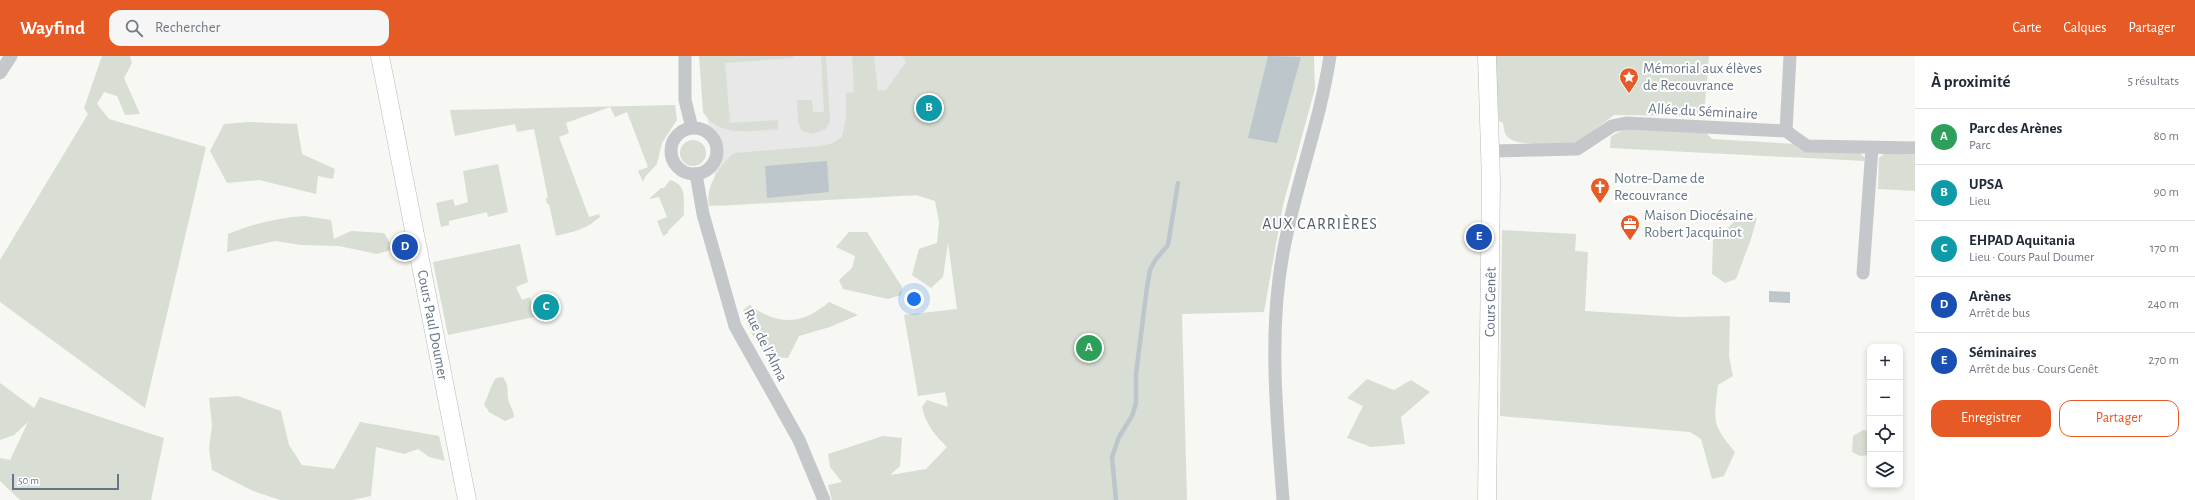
<!DOCTYPE html>
<html lang="fr">
<meta charset="utf-8">
<style>
:root{--surface:#fff;--page:#f6f6f7;--text:#1f2937;--muted:#747a83;--line:#e0e1e3;--accent:#e55a25}
body{margin:0;font-family:"Alegreya Sans",sans-serif;background:var(--page);color:var(--text)}
.controls{position:absolute;right:12px;bottom:12px;display:grid;overflow:hidden;border-radius:8px;box-shadow:0 2px 6px #0003}
.controls button{width:36px;height:36px;display:grid;place-items:center;padding:0;border:0;border-bottom:1px solid var(--line);background:var(--surface);color:var(--text);font:20px sans-serif}
.scale{position:absolute;left:12px;bottom:10px;width:107px;box-sizing:border-box;padding-left:4px;border:2px solid #657585;border-top:0;font-size:11px;line-height:14px;white-space:nowrap;color:#657585;-webkit-text-stroke:3px #fff;paint-order:stroke}
.you{position:absolute;left:914px;top:243px;width:14px;height:14px;margin:-10px;border:3px solid #fff;border-radius:50%;background:#1a73e8;box-shadow:0 0 0 6px #1a73e833}
.badge{display:grid;place-items:center;width:26px;height:26px;border-radius:50%;background:var(--accent);color:#fff;font-size:13px;font-weight:700}
.pin{position:absolute;translate:-50% -50%;border:2px solid #fff;box-shadow:0 1px 4px #0006}
.list{margin:0;padding:0;list-style:none}
h2{display:flex;justify-content:space-between;align-items:center;height:52px;margin:0;padding:0 16px;font-size:17px}
h2 small{font-size:13px;font-weight:400;color:var(--muted)}
.list li{display:grid;grid-template-columns:26px 1fr auto;gap:12px;align-items:center;box-sizing:border-box;height:56px;padding:0 16px;border-top:1px solid var(--line)}
.list b{display:block;font-size:15px;white-space:nowrap}
.list p{margin:0;font-size:13px;white-space:nowrap;color:var(--muted)}
.list em{font-size:13px;font-style:normal;color:var(--muted)}
.actions{display:flex;gap:8px;padding:12px 16px}
.actions a{flex:1;padding:9px 0;border:1px solid var(--accent);border-radius:12px;text-align:center;font-size:14px;color:var(--accent)}
.actions .main{background:var(--accent);color:#fff}
.icon{flex:none;width:22px;height:22px;fill:none;stroke:currentColor;stroke-width:2;stroke-linecap:round;stroke-linejoin:round}
.map{position:relative;flex:none;width:1915px;height:444px;overflow:hidden}
header{display:flex;align-items:center;gap:24px;box-sizing:border-box;height:56px;padding:0 20px;background:var(--accent);color:#fff}
header strong{font-size:19px}
nav{display:flex;gap:22px;margin-inline-start:auto;font-size:14px}
.search{width:280px;height:36px;background:var(--page);display:flex;align-items:center;gap:10px;box-sizing:border-box;padding:0 14px;border-radius:12px;color:var(--muted);font-size:15px}
main{display:flex}
aside{flex:1;background:var(--surface)}
.map>svg:first-child{display:block}
.built{fill:#e7e8e7}
.green{fill:#d8ded4}
.water{fill:#bcc6cb}
.lines{fill:none;stroke-linecap:round;stroke-linejoin:round}
.stream{stroke:#bcc6cb;stroke-width:4.5}
.secondary-casing{stroke:#b6bbc0;stroke-width:19}
.street{stroke:#c4c8cb;stroke-width:13}
.secondary{stroke:#fff;stroke-width:18}
.labels{text-anchor:middle;stroke-width:4;stroke-linejoin:round;paint-order:stroke}
.poi-label{font-size:15px;fill:#657585;stroke:#fff;text-anchor:start}
.street-label{font-size:15px;fill:#657585;stroke:#fff}
.neighbourhood-label{font-size:16px;letter-spacing:1px;fill:#535f6a;stroke:#fff}
</style>
<header>
<strong>Wayfind</strong>
<div class="search"><svg class="icon" aria-label="search" viewBox="0 0 24 24"><circle cx="10" cy="10" r="6"/><path d="M15 15l6 6"/></svg>Rechercher</div>
<nav><a>Carte</a><a>Calques</a><a>Partager</a></nav>
</header>
<main>
<div class="map">
<svg width="1915" height="444" viewBox="0 0 1915 444">
<rect width="100%" height="100%" fill="#f7f7f3"/>
<path class="built" d="M699 0H1172L1181 125 719 150Z"/>
<g class="green">
<path d="M102 0H130L132 7 124 22 140 58 125 59 117 40 104 36 97 48 109 63 206 91 145 352 0 246V204L88 58 84 52Z"/>
<path d="M699 0H793V2L725 7 730 67 778 64V73C753 75 718 82 703 56Z"/>
<path d="M821 0H826L830 65 826 73 813 78 802 75 798 66 797 44H812L813 56H824Z"/>
<path d="M852 0H874L878 35 886 34 906 6 902 0H1314L1315 33 1283 149 1264 256 1182 258 1187 444H832L828 429 842 426 830 411 828 398 883 380 902 382 900 410 890 419 926 413 947 391C934 378 927 370 922 351L927 344 948 351 945 336 918 340 904 259 957 253 948 187 943 221 931 232 912 219 919 193 937 187 939 166 935 145 916 139 709 150C705 132 720 108 734 97L821 90 833 87 842 81 846 61V37L854 36Z"/>
<path d="M1494 0H1709L1704 60 1614 59 1590 77 1581 87C1565 87 1515 93 1506 79 1504 76 1504 71 1503 67L1499 65Z"/>
<path d="M675 49 677 64 662 87 657 108 645 121 643 126 638 115 648 111 627 56 615 61 610 51 566 67 569 77 559 81 589 161 599 158 600 161C587 173 573 176 556 180L549 148H547L546 142H548L534 73 517 76 515 68 455 80 450 54Z"/>
<path d="M248 66 297 68 302 98 335 113 333 123 318 120 316 138 259 124 227 127 210 95 224 68Z"/>
<path d="M1634 72 1704 75 1712 83 1797 88 1859 96 1864 101 1865 105 1610 92 1611 80 1623 74Z"/>
<circle cx="693" cy="97" r="13"/>
<path d="M1885 97 1915 99V135L1878 133 1879 102Z"/>
<path d="M498 108 508 156 488 161 487 156 449 165V169L441 171 436 147 453 143 455 150 468 146 463 115Z"/>
<path d="M670 124C688 129 683 144 684 159L668 175V177L663 180 657 165 667 161 659 141 649 143 661 132H664Z"/>
<path d="M304 160 331 164 334 183 351 175 384 177 394 193 377 198 339 190 302 189 275 185 227 196 228 178C253 168 276 162 304 160Z"/>
<path d="M1757 162 1751 183 1736 223 1725 227 1712 218 1713 184 1721 179 1734 166Z"/>
<path d="M1502 174 1576 178 1575 195 1588 196 1585 255 1680 261 1730 260 1729 300 1733 320 1718 329C1714 366 1711 367 1735 396L1724 420 1712 423 1701 383 1690 376 1500 360Z"/>
<path d="M849 176H867L902 231 901 239 888 243 843 233 839 224 852 212 855 200 836 191Z"/>
<path d="M520 188 528 226 516 231 522 244 530 241 535 261 448 279 433 206Z"/>
<path d="M829 246 858 259 830 271 799 280 788 302 767 301 752 278 743 254 750 249C779 271 803 268 829 246Z"/>
<path d="M503 321C509 330 507 334 508 343 509 349 514 354 514 361L505 365 489 356 484 348C489 339 490 330 496 322Z"/>
<path d="M1367 323 1394 334 1411 324 1430 336 1401 361 1405 388 1371 391 1347 382 1363 350 1347 342Z"/>
<path d="M0 327 34 352 40 341 164 382 151 444H20L0 425V402L10 404 28 366 14 379 0 384Z"/>
<path d="M238 340 281 355 289 389 302 409 334 413 360 366 439 380 445 405 429 401 418 393 404 398 376 391 371 440 352 444H280L253 435 212 414 209 393 212 369 209 342Z"/>
<path d="M1863 374 1870 375V399L1860 400 1852 396 1853 380Z"/>
</g>
<g class="water">
<path d="M1268 0 1301 1 1277 87 1248 82Z"/>
<path d="M827 105 829 136 767 142 765 110Z"/>
<path d="M1769 235 1790 236V247L1769 246Z"/>
</g>
<g class="lines">
<path class="stream" d="M1116 444 1112 401 1119 381 1132 360 1136 347V318L1147 231 1150 214 1156 203 1168 189 1178 127"/>
<g class="secondary-casing">
<g id="secondary">
<path d="M380 0 467 444"/>
<path d="M1487 0 1491 126 1487 444"/>
</g>
</g>
<g class="street">
<path d="M685 0V44L692 72"/>
<path d="M0 17 11 0"/>
<circle cx="694" cy="95" r="23"/>
<path d="M1786 75 1790 0"/>
<path d="M1491 95 1577 93 1612 70 1626 67 1786 75 1807 90 1915 92"/>
<path d="M696 118 703 158 735 270 799 384 824 444"/>
<path d="M1863 217 1872 92"/>
<path d="M1283 444C1277 362 1268 278 1283 197 1295 130 1320 67 1330 0"/>
</g>
<use href="#secondary" class="secondary"/>
</g>
<defs>
<g id="sight-pin" transform="scale(1)"><path d="M0 17L-7.5 6A9.5 9.5 0 1 1 7.5 6Z" fill="#e55a25" stroke="#fff"/><path d="M0-6L1.8-2.2L6-1.7L2.9 1.2L3.7 5.4L0 3.3L-3.7 5.4L-2.9 1.2L-6-1.7L-1.8-2.2Z" fill="#fff"/></g>
<g id="church-pin" transform="scale(1)"><path d="M0 17L-7.5 6A9.5 9.5 0 1 1 7.5 6Z" fill="#e55a25" stroke="#fff"/><path d="M-1.2-6h2.4v3.5h3.3v2.4h-3.3V6h-2.4V-.1h-3.3v-2.4h3.3Z" fill="#fff"/></g>
<g id="office-pin" transform="scale(1)"><path d="M0 17L-7.5 6A9.5 9.5 0 1 1 7.5 6Z" fill="#e55a25" stroke="#fff"/><path d="M-6-3h4V-5.5h4V-3h4V5H-6ZM-1-4.5V-3h2v-1.5ZM-6 0V1H6V0Z" fill="#fff"/></g>
</defs>
<g fill-rule="evenodd">
<use href="#sight-pin" x="1629" y="21"/>
<use href="#church-pin" x="1600" y="131"/>
<use href="#office-pin" x="1630" y="168"/>
</g>
<g class="labels">
<g class="poi-label">
<text x="1643" y="17">Mémorial aux élèves<tspan x="1643" dy="17">de Recouvrance</tspan></text>
<text x="1614" y="127">Notre-Dame de<tspan x="1614" dy="17">Recouvrance</tspan></text>
<text x="1644" y="164">Maison Diocésaine<tspan x="1644" dy="17">Robert Jacquinot</tspan></text>
</g>
<g class="street-label">
<text transform="translate(1703 55) rotate(3)" y="5">Allée du Séminaire</text>
<text transform="translate(1490 246) rotate(-89)" y="5">Cours Genêt</text>
<text transform="translate(433 269) rotate(79)" y="5">Cours Paul Doumer</text>
<text transform="translate(766 289) rotate(63)" y="5">Rue de l'Alma</text>
</g>
<g class="neighbourhood-label">
<text x="1320" y="173">AUX CARRIÈRES</text>
</g>
</g>
</svg>
<div class="controls">
<button>+</button>
<button>−</button>
<button><svg class="icon" aria-label="locate" viewBox="0 0 24 24"><circle cx="12" cy="12" r="6"/><path d="M12 2v4M12 18v4M2 12h4M18 12h4"/></svg></button>
<button><svg class="icon" aria-label="layers" viewBox="0 0 24 24"><path d="M12 4l9 5-9 5-9-5zM3 14l9 5 9-5"/></svg></button>
</div>
<div class="scale">50 m</div>
<div class="you"></div>
<div class="pin badge" style="left:1089px;top:292px;background:#2e9e5b">A</div>
<div class="pin badge" style="left:929px;top:52px;background:#0f9aa8">B</div>
<div class="pin badge" style="left:546px;top:251px;background:#0f9aa8">C</div>
<div class="pin badge" style="left:405px;top:191px;background:#1a4fb4">D</div>
<div class="pin badge" style="left:1479px;top:181px;background:#1a4fb4">E</div>
</div>
<aside>
<h2>À proximité<small>5 résultats</small></h2>
<ul class="list">
<li><span class="badge" style="background:#2e9e5b">A</span><div><b>Parc des Arènes</b><p>Parc</p></div><em>80 m</em></li>
<li><span class="badge" style="background:#0f9aa8">B</span><div><b>UPSA</b><p>Lieu</p></div><em>90 m</em></li>
<li><span class="badge" style="background:#0f9aa8">C</span><div><b>EHPAD Aquitania</b><p>Lieu · Cours Paul Doumer</p></div><em>170 m</em></li>
<li><span class="badge" style="background:#1a4fb4">D</span><div><b>Arènes</b><p>Arrêt de bus</p></div><em>240 m</em></li>
<li><span class="badge" style="background:#1a4fb4">E</span><div><b>Séminaires</b><p>Arrêt de bus · Cours Genêt</p></div><em>270 m</em></li>
</ul>
<div class="actions"><a class="main">Enregistrer</a><a>Partager</a></div>
</aside>
</main>
